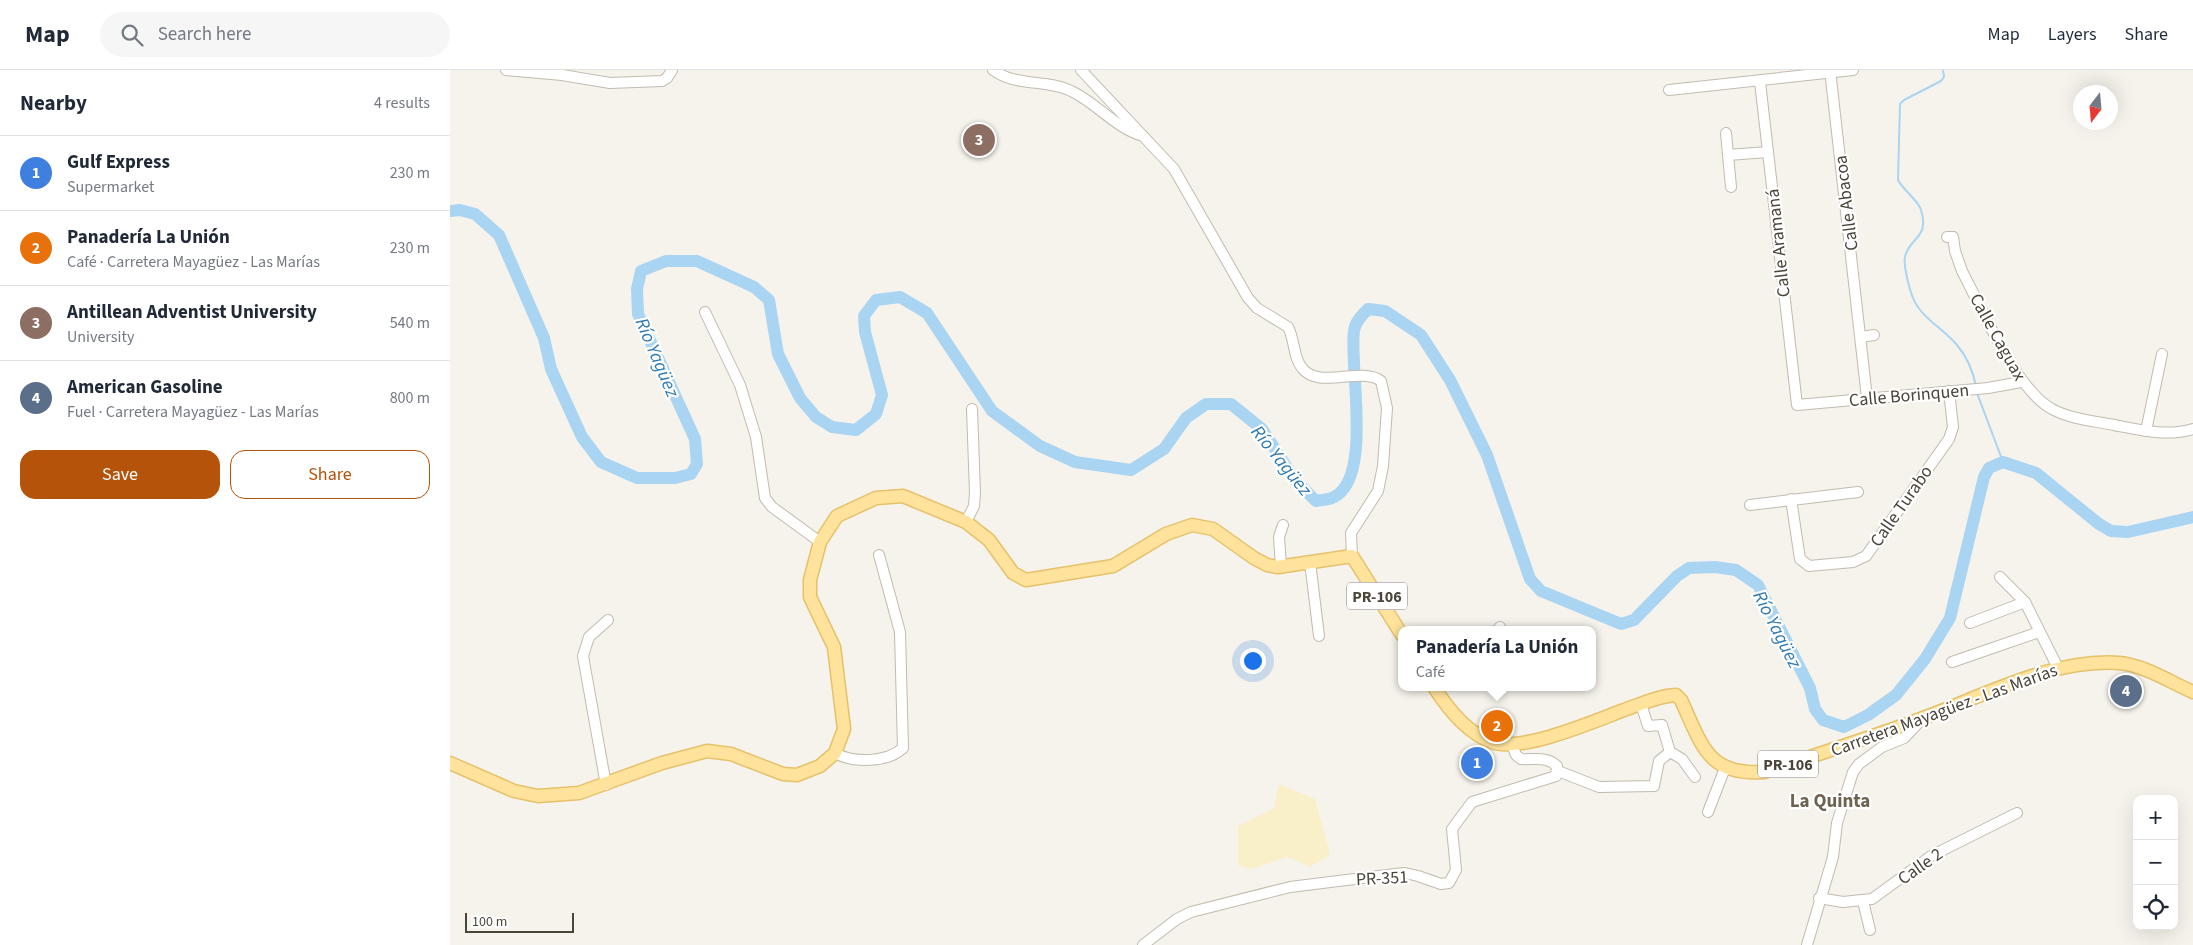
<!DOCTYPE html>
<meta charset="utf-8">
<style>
:root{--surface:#fff;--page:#f6f6f7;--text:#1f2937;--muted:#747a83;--line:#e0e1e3;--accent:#b45309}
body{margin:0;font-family:"Source Sans 3",sans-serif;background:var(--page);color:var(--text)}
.controls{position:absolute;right:15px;bottom:15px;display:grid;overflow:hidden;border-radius:10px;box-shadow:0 5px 20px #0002}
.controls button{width:45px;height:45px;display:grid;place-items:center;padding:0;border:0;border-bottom:1px solid var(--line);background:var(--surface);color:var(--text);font:25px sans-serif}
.compass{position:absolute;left:1623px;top:15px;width:45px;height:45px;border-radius:50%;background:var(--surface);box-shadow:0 5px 20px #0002;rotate:196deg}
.scale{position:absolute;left:15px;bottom:12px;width:109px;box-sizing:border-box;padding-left:5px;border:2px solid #4b4439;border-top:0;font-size:14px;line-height:18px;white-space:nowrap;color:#4b4439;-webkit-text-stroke:4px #fff;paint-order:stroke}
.you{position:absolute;left:802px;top:590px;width:18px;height:18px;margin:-12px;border:4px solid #fff;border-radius:50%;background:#1a73e8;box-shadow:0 0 0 8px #1a73e833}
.badge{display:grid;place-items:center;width:32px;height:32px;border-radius:50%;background:var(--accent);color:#fff;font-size:16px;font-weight:700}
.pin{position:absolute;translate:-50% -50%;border:2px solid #fff;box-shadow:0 1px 5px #0006}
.popup{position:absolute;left:948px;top:556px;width:198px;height:65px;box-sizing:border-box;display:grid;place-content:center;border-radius:10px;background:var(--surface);filter:drop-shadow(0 1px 4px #0005);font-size:16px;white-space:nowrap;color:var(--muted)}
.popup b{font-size:19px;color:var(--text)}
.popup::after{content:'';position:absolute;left:50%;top:100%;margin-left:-10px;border:10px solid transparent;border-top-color:var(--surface)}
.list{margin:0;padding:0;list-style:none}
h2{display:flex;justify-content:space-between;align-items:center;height:65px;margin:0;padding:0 20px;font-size:21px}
h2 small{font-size:16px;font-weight:400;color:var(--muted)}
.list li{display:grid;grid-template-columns:32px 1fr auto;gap:15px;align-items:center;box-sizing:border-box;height:75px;padding:0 20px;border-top:1px solid var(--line)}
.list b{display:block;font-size:19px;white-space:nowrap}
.list p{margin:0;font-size:16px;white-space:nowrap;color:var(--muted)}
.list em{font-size:16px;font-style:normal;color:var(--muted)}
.actions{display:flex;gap:10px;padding:15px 20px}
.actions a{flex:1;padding:11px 0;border:1px solid var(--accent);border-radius:15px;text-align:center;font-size:18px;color:var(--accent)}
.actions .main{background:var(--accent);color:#fff}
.icon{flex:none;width:28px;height:28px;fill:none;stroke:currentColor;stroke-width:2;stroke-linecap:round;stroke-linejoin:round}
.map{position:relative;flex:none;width:1743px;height:875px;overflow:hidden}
header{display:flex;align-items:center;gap:30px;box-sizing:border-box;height:70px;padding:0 25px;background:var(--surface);border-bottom:1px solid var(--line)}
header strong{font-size:24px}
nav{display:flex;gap:28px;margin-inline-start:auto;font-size:18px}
.search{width:350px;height:45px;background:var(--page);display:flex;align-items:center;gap:12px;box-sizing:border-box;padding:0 18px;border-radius:28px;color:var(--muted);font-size:19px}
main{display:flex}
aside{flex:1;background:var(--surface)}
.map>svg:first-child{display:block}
.sand{fill:#f9efc9}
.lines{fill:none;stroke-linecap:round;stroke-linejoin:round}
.stream{stroke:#a9d4f2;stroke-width:2}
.river{stroke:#a9d4f2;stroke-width:12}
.minor-casing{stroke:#c2bbae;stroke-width:12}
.major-casing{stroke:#e6c16a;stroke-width:15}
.minor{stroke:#fff;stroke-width:10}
.major{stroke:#ffe39c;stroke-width:12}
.labels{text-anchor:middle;stroke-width:4.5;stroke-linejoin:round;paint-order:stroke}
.shield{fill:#fff;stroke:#817c74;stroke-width:1}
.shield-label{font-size:16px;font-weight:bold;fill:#4b4439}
.street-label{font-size:18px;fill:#4b4439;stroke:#fff}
.water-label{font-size:19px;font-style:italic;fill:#2e7ab2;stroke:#fff}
.neighbourhood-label{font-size:19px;font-weight:bold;fill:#6e6250;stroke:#fff}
</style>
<header>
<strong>Map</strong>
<div class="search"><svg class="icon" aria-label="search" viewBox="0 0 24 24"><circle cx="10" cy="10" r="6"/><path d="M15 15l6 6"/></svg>Search here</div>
<nav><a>Map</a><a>Layers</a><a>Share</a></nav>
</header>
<main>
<aside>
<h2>Nearby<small>4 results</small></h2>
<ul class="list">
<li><span class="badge" style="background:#3f7fe0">1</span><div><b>Gulf Express</b><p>Supermarket</p></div><em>230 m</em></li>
<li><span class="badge" style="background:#e8710a">2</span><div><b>Panadería La Unión</b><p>Café · Carretera Mayagüez - Las Marías</p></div><em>230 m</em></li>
<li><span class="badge" style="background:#8d6e63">3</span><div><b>Antillean Adventist University</b><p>University</p></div><em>540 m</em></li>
<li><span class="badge" style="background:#5c6f8a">4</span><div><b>American Gasoline</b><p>Fuel · Carretera Mayagüez - Las Marías</p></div><em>800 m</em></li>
</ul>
<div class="actions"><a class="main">Save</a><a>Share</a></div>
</aside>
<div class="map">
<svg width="1743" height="875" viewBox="0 0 1743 875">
<rect width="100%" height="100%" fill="#f6f3ec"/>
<path class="sand" d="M829 714 865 729 880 785 860 797 837 787 801 799 788 795V756L824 738Z"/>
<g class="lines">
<g class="stream">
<path d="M1493 0 1494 7 1491 11 1454 30 1450 34 1448 110C1453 120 1469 131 1471 140 1480 169 1459 167 1455 187 1453 195 1460 221 1463 228 1471 248 1494 259 1507 275 1517 287 1523 301 1526 316"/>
<path d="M1527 323 1553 392"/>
</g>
<path class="river" d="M0 141 10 140 25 144 49 165 94 268 101 299 132 367 151 392 187 408H225L241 404 247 394 245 369 188 244 187 219 191 201 216 191H247L304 217 319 230 328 284 350 328 366 347 382 357 406 360 426 344 432 325 415 262 414 246 426 230 450 227 477 243 542 341 590 376 625 392 681 400 714 379 736 348 756 334H781L812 359 845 410 866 431C871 430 879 430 884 427 923 408 899 296 904 261 905 252 912 245 918 239L935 241 971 265 1000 310 1037 385 1080 509 1091 521 1171 554 1184 550 1227 506 1239 498 1265 497 1286 500 1308 515 1360 618 1365 639 1373 650 1394 657 1418 645 1446 625 1475 589 1500 548 1534 407 1539 398 1553 392 1586 403 1649 454 1661 461 1678 462 1743 447"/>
<g class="minor-casing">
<g id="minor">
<path d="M56 0 112 5 160 13 212 11 217 8 222 0"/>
<path d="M543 0C566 17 597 9 621 21 647 33 665 58 693 66"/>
<path d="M631 0 724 99 798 228 807 238 838 257C845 270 843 287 852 298 869 320 910 296 931 311L937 338 933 396 928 421 901 463 902 486"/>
<path d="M1380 0 1417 328"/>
<path d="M1310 12 1347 335 1538 318 1571 312"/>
<path d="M1219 20 1403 0"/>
<path d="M1276 63 1281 117"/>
<path d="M1278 85 1318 82"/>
<path d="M1497 167H1503L1505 181 1512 201C1531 237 1567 321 1602 339 1620 349 1644 351 1664 355 1690 360 1717 367 1743 359"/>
<path d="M255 242 290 315 306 367 315 428 322 437 370 472"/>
<path d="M1411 267 1424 265"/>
<path d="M1696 361 1712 284"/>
<path d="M1341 429 1350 489 1359 496 1403 492 1416 486 1499 369 1503 357 1499 321"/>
<path d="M1300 435 1408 422"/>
<path d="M516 452 524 436 525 423 522 339"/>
<path d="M860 492 869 566"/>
<path d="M831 496 829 467 833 455"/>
<path d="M1550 507 1575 532 1608 598"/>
<path d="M1520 553 1575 532"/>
<path d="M1047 560 1050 557"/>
<path d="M1502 592 1589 562"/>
<path d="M1191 634 1198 656 1212 655 1220 682 1232 689 1245 707"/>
<path d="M385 683C403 693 437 693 453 678L450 562 429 485"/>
<path d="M1108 701 1149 717 1204 716 1209 691 1220 682"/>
<path d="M156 715 133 586 139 567 158 550"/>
<path d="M1258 742 1275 698"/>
<path d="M1369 828 1393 832 1422 829 1481 786 1567 743"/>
<path d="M1413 831 1420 860"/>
<path d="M693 875 727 849 741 842 840 817 945 804 955 803 968 806 991 814 999 813 1006 800 1002 759 1022 732 1106 706 1107 696C1096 686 1085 690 1071 689L1066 685 1062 675"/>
<path d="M1357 875 1383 787 1387 753 1403 702 1409 694 1432 677 1454 668 1472 649"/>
</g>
</g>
<g class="major-casing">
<g id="major">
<path d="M984 617C998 639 1017 663 1042 672 1071 683 1145 651 1174 640 1191 634 1208 626 1226 625L1231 630C1252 675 1257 706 1315 702 1367 684 1421 668 1473 648 1534 626 1603 588 1669 593 1694 595 1720 612 1743 622"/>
<path d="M0 693 64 721 88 726 129 723 212 693 257 681 281 684 333 704 347 705 370 696 385 683 394 659 384 577 360 527V510L370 472 387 446 426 428 453 426 516 452 539 470 563 503 576 510 663 496 716 464 742 455 763 459 804 488 817 495 828 497 902 486 952 565"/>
</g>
</g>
<use href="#minor" class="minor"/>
<use href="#major" class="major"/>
</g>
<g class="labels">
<g class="shield">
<rect x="897" y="512.5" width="60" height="27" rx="4"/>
<rect x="1308" y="680.5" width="60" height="27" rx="4"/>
</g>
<g class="shield-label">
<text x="927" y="532">PR-106</text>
<text x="1338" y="700">PR-106</text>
</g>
<g class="street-label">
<text transform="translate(1396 133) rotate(-97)" y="6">Calle Abacoa</text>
<text transform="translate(1328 173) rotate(-96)" y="6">Calle Aramaná</text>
<text transform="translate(1548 267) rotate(61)" y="6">Calle Caguax</text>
<text transform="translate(1459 325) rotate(-5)" y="6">Calle Borinquen</text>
<text transform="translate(1451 436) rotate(-55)" y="6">Calle Turabo</text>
<text transform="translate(1494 640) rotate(-20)" y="6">Carretera Mayagüez - Las Marías</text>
<text transform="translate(1470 796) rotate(-35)" y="6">Calle 2</text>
<text transform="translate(932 808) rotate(-3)" y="6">PR-351</text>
</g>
<g class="water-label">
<text transform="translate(208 287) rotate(67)" y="7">Río Yagüez</text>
<text transform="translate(832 390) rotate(51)" y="7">Río Yagüez</text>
<text transform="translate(1328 559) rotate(63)" y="7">Río Yagüez</text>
</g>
<g class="neighbourhood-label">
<text x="1380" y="737">La Quinta</text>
</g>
</g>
</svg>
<div class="controls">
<button>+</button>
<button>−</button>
<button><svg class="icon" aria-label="locate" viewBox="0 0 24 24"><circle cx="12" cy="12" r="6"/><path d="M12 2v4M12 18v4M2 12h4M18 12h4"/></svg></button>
</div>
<svg class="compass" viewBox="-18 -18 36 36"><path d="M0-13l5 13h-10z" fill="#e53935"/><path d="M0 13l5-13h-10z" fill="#747a83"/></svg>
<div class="scale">100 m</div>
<div class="you"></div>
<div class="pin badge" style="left:1027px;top:693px;background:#3f7fe0">1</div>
<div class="pin badge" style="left:1047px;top:656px;background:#e8710a">2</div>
<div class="popup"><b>Panadería La Unión</b>Café</div>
<div class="pin badge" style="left:529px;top:70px;background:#8d6e63">3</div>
<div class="pin badge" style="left:1676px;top:621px;background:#5c6f8a">4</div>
</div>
</main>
